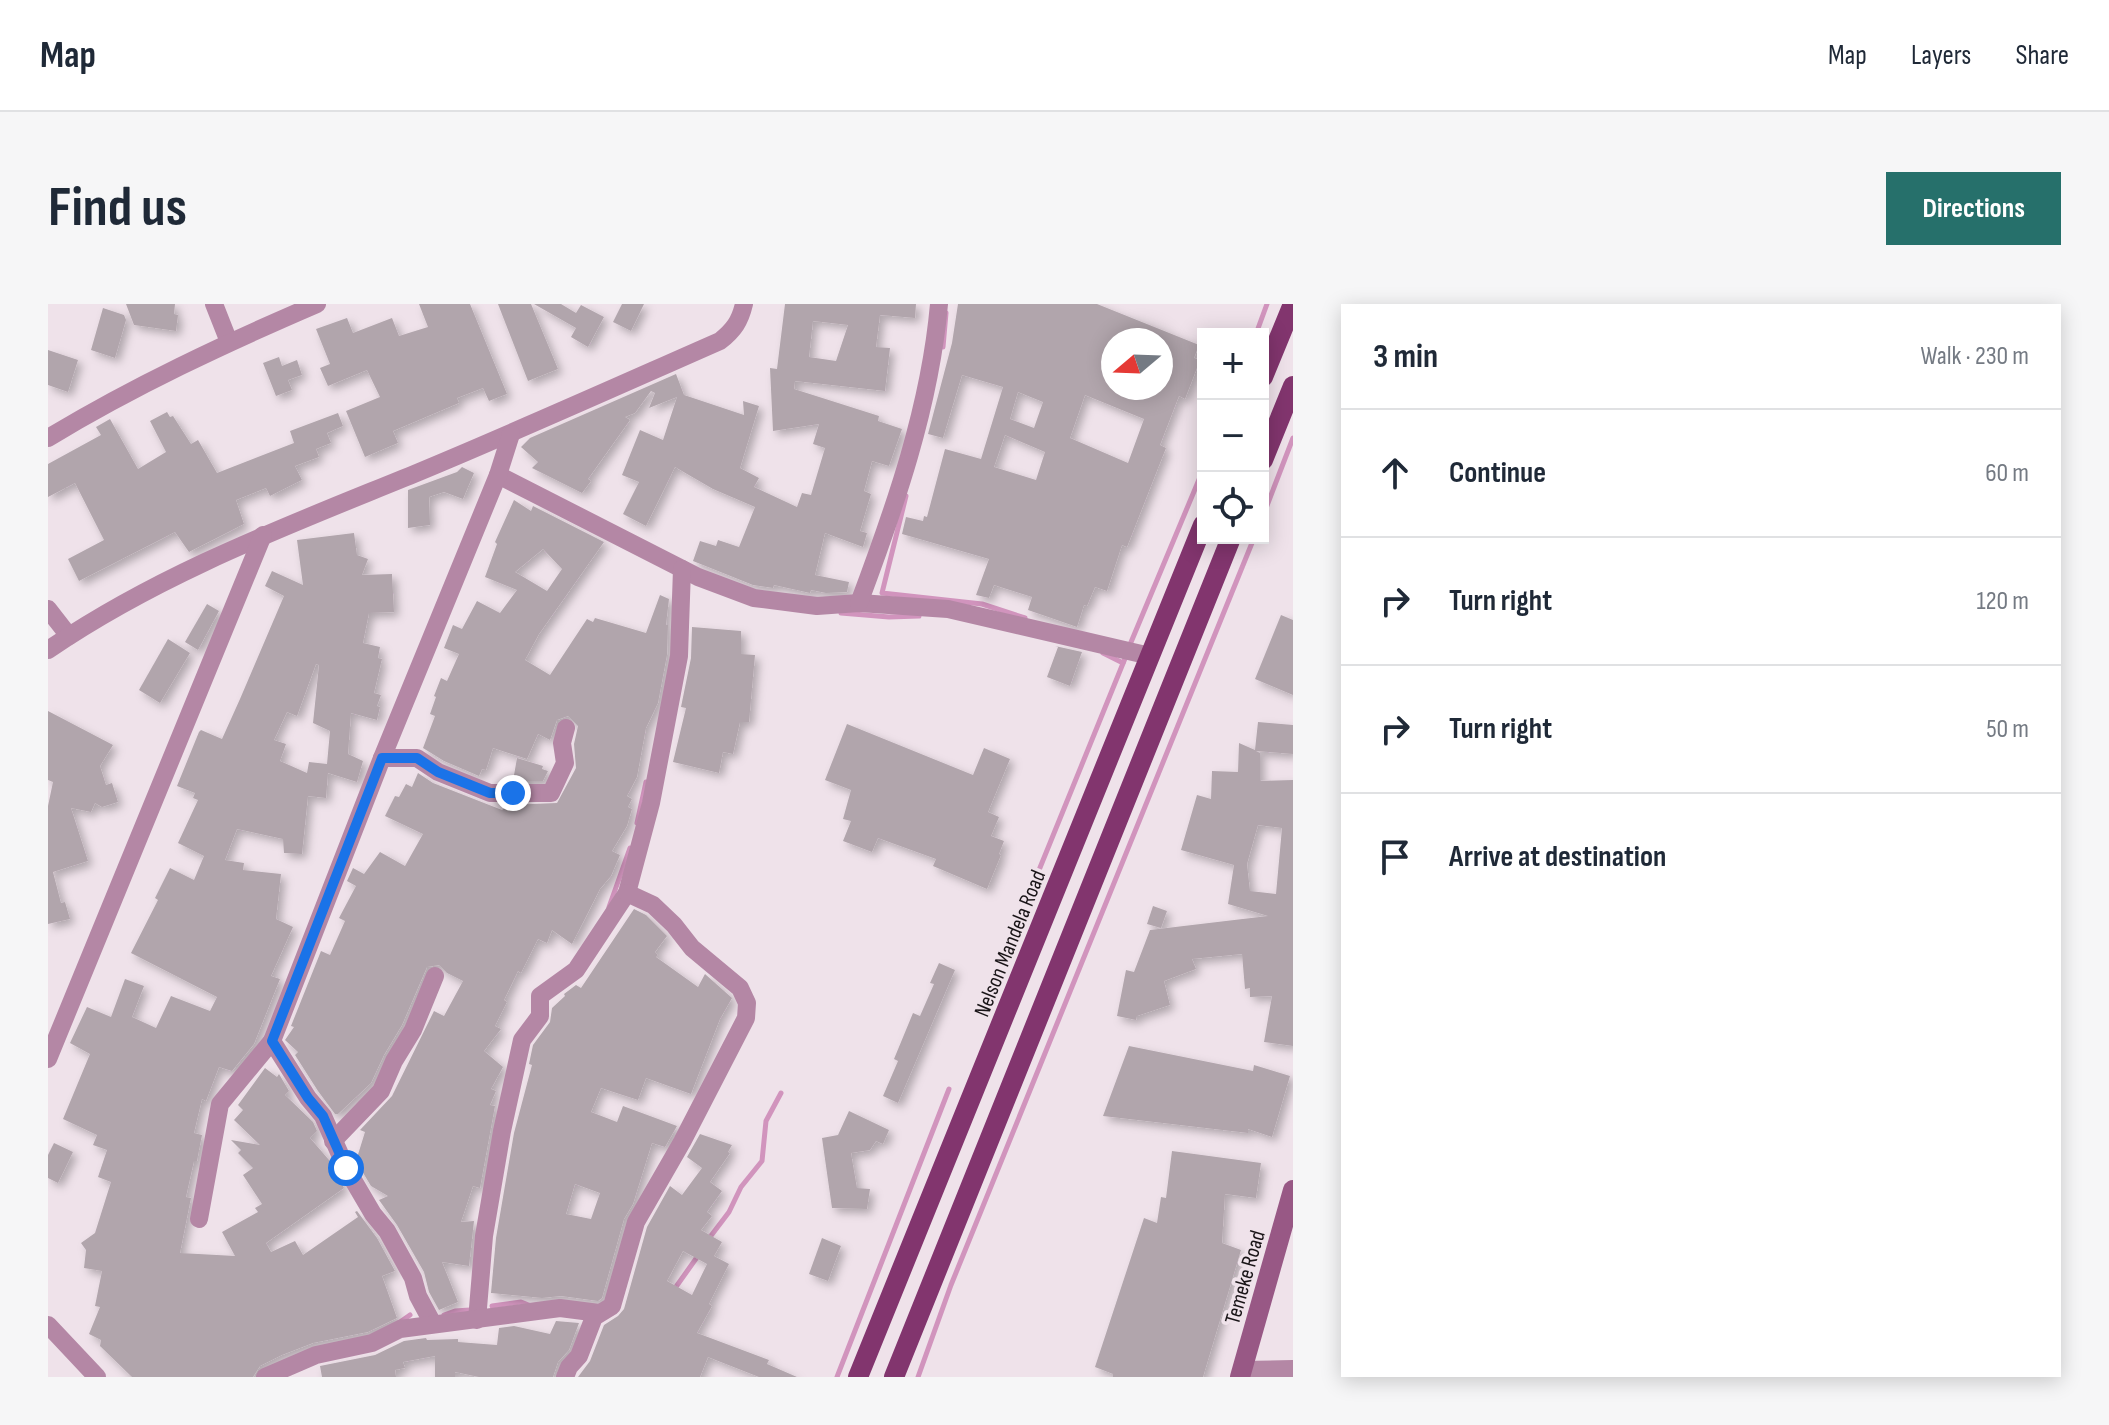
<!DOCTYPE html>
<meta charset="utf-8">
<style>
:root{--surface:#fff;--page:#f6f6f7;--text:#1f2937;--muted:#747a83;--line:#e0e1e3;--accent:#26706b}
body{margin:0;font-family:"Sofia Sans Condensed",sans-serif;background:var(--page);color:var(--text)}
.controls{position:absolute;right:24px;top:24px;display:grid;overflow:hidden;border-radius:0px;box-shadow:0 4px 20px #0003}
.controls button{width:72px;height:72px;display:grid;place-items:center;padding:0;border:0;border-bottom:2px solid var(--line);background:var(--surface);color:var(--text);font:40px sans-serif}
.compass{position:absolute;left:1053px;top:24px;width:72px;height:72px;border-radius:50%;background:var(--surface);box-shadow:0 4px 20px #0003;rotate:251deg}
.stop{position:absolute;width:24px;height:24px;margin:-18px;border:6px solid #1a73e8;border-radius:50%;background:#fff}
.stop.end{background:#1a73e8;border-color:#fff;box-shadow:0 2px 8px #0008}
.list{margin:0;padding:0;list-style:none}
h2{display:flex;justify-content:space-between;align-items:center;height:104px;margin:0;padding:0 32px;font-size:34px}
h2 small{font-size:26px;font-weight:400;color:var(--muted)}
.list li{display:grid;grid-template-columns:52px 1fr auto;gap:24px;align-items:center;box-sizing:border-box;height:128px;padding:0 32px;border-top:2px solid var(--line)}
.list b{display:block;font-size:30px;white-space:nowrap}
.list em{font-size:26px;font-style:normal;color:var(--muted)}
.icon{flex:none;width:44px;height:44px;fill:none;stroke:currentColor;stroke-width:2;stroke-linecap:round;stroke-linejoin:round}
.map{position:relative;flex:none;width:1245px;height:1073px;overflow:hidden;border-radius:0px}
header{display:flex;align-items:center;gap:48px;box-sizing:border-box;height:112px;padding:0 40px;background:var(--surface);border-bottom:2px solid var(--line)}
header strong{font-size:38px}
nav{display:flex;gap:44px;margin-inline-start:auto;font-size:28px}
.intro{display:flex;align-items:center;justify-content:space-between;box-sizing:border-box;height:192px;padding:0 48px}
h1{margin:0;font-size:56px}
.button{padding:20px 36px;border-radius:0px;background:var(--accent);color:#fff;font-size:28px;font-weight:700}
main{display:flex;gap:48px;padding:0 48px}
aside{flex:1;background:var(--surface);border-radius:0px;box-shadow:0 4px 20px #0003}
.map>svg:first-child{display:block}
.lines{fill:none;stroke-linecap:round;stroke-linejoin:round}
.stream{stroke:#d194bd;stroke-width:5}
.building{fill:#b1a5ac;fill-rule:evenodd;filter:url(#shadow)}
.street{stroke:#b487a5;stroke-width:18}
.secondary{stroke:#985885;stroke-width:20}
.primary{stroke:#82356e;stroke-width:20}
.route{stroke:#1a73e8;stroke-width:10}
.labels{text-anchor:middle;stroke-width:7;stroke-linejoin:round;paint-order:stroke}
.street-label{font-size:22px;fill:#191417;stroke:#efe2ea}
</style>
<header>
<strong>Map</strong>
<nav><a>Map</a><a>Layers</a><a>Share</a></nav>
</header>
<div class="intro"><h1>Find us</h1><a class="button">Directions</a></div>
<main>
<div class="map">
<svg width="1245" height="1073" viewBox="0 0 1245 1073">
<defs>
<filter id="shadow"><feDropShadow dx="4.5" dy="4.5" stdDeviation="4" flood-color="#0004"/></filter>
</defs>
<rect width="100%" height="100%" fill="#efe2ea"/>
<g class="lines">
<g class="stream">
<path d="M1208 30 1219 0"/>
<path d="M895 43 898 9"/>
<path d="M858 192 834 289 934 300 977 314"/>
<path d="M1215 212 1245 134"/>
<path d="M793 309 841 313 871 312"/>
<path d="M1081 343 1155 166"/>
<path d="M1055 349 1075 359"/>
<path d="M589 519 598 478"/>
<path d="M561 603 582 544"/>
<path d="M976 603 1078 352"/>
<path d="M659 937 681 908 693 883 714 857 718 817 733 789"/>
<path d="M625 987 652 949"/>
<path d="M444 1002 473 998 483 1002"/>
<path d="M396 1011 407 1007 422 1006"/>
<path d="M352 1018 362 1011"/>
<path d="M789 1073 901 785"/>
<path d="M870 1073 903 981 1206 234"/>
</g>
</g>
<g class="building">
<path d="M78 0H127L126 10 130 11 128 27 86 21Z"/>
<path d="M371 0H422L459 90 441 97 435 84 409 94 411 99 345 127 350 139 317 153 298 107 332 93 319 66 280 82 272 64 282 60 268 25 299 14 305 29 344 14 351 32 380 23Z"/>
<path d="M450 0H483L510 65 480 77Z"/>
<path d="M486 0H513L528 9 533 1 556 13 540 43 523 33 528 24Z"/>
<path d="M574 0H596L583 27 565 18Z"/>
<path d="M737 0H868L867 14 832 11 828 43 842 44 837 87 747 77 746 85 831 112 830 117 854 125 841 162 824 157 816 187 823 190 812 227 819 229 815 243 777 229 767 271 801 278 799 288 778 289 763 286 762 289 726 281 725 284 705 281 645 257 652 237 668 242 670 236 691 243 707 203 665 185 627 163 598 222 575 210 591 178 574 171 592 126 615 136 629 93 601 104 607 89 603 87 587 109 577 113 582 116 540 175 543 177 534 189 484 164 490 158 473 143 482 134 628 70 636 91 696 111 695 97 711 102 692 164 711 174 706 183 749 203 754 189 763 191 777 144 765 140 771 120 725 127 722 64 729 65ZM765 17 800 21 788 57 761 53Z"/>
<path d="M910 0H1049L1151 41 1146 54 1152 56 1137 95 1131 92 1112 141 1118 144 1079 243 1074 241 1059 287 1047 283 1039 302 1036 301 1029 323 980 306 984 293 946 281 941 294 928 291 941 255 854 230 858 213 875 217 876 212 879 213 897 145 933 155 955 83 914 71 895 134 880 130 904 39ZM1065 36H1113V84H1065ZM970 88 995 98 986 124 962 115ZM1037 91 1096 115 1080 159 1022 134ZM957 131 997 148 988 176 946 163Z"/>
<path d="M55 4 76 11 78 16 67 54 43 46Z"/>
<path d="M0 46 30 56 20 88 0 81Z"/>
<path d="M231 53 234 62 249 56 254 71 240 76 244 86 228 92 215 59Z"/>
<path d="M119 108 122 113 125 112 143 140 150 136 169 169 246 139 242 127 290 109 295 122 279 129 283 139 268 145 271 153 247 162 254 176 222 192 218 184 188 196 196 220 141 248 127 228 31 277 20 255 56 236 27 179 0 193V160L53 131 48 123 62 115 90 165 118 148 102 117Z"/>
<path d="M414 163 426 169 415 195 396 188 381 193 382 221 360 224V186L409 168Z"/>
<path d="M466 196 483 207 485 202 556 238 491 330 477 356 502 371 539 315 545 318 547 314 598 329 612 291 621 295 618 321H620L619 351 610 399 598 424 589 473 579 492 584 495 580 503 584 505 579 522 564 547 572 551 563 572 552 585 524 640 504 626 499 639 490 635 473 669 470 667 456 696 459 698 447 722 453 725 436 747 455 763 443 785 448 787 442 801 447 802 432 884 425 882 413 918 426 917 421 962 394 958 410 998 391 1006 381 988 376 968 349 921 331 896 340 892 323 882 308 857 317 828 312 826 344 792 386 707 396 712 415 677 399 669 391 661 379 663 354 721 336 751 323 779 290 810H287L270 787 247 751 250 748 237 736 246 723 243 722 273 647 282 651 297 617 291 614 308 582 299 577 305 564 316 570 332 548 357 562 375 530 337 512 347 492 351 493 358 480 364 483 370 469 385 479 454 506 460 501 509 499 528 464 526 440 530 422 520 412 509 416 502 436 490 430 479 455 445 444 438 466 434 465 431 472 396 457 375 444 387 412 382 410 388 393 386 392 393 374 399 377 411 350 396 344 405 321 414 325 429 297 452 309 469 286 437 273 449 240 447 238ZM495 245 514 265 499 287 467 268Z"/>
<path d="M306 229 309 251 320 255 314 271 344 270 346 308 321 309 315 339 332 343 330 354 334 355 326 389 333 391 329 402 332 403 329 416 303 409 300 450 315 457 309 478 280 469 278 494 260 492 254 550 236 549 235 535 189 525 177 556 196 559 195 566 233 570 228 615 245 623 223 672 232 675 206 740 184 767 171 763 158 797 154 795 146 829 154 831 149 857H146L138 893 143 894 132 949 187 952 174 928 210 908 207 904 214 900 195 871 205 864 190 849 193 846 183 836 212 841 186 816 195 806 190 801 217 764 229 773 231 770 241 787 237 791 265 818 269 827 262 834 281 856 296 884 218 939 223 948 247 937 255 951 310 913 307 908 309 907 329 934 347 967 334 972 349 1014 320 1028 265 1039 234 1051 212 1062 205 1073H84L52 1042 53 1036 41 1030 52 1003 47 1002 54 967 36 964 38 946 33 939 47 929 63 878 50 873 59 846 45 841 49 831 15 815 42 750 22 739 39 703 63 713 77 675 96 682 84 713 108 724 123 692 162 707 169 693 83 649 110 596 107 594 122 564 146 576 156 552 130 539 150 496 145 494 147 489 129 482 151 428 153 426 174 435 192 395 236 292 217 282 224 267 255 281 249 236ZM268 360 271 361 265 419 282 427 279 460 261 458 259 469 232 457 238 440 226 436 239 408 249 412Z"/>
<path d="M159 300 171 307 150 346 137 338Z"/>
<path d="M1233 311 1245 316V391L1207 375Z"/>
<path d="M644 323 693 327V350L707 351 701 418H692L685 450 675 448 671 469 625 458 638 404 633 403 643 354Z"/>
<path d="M120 335 142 349 112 399 91 386Z"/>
<path d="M1007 342 1034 348 1022 382 999 373 1010 343Z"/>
<path d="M0 407 65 441 52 462 58 481 64 479 70 498 54 503 47 499 43 508 23 504 40 557 5 568 13 599 17 598 22 615 0 620V502L5 478 0 476Z"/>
<path d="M1210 418 1245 421V450L1208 447 1212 449V477L1245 476V742L1216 738 1224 692 1202 693V684L1197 685 1194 650 1144 655 1148 665 1116 677 1122 701 1089 712 1088 716 1069 712 1078 666 1086 668 1102 626 1220 612 1180 600 1186 561 1133 546 1149 491 1163 495 1164 467 1190 468 1191 439 1207 446ZM1210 521 1234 524 1228 590 1202 587 1199 560Z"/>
<path d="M799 420 925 471 936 444 962 455 940 508 951 513 943 532 956 537 951 550 953 551 939 585 885 562 888 555 830 534 824 548 795 537 803 517 795 515 803 486 777 476Z"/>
<path d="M469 454 495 462 494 465 500 467 495 477H465Z"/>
<path d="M1105 602 1119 607 1113 624 1099 620Z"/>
<path d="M586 605 598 611 619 632 607 648 610 651 608 653 650 683 657 670 684 694 672 715 643 790 598 774 590 796 553 784 543 808 569 818 575 802 629 822 617 843 604 839 585 900 576 915 554 994 550 997 513 992 494 994 443 989 448 934 466 829 484 761 481 760 485 741 502 718 504 704 517 692 516 690 528 681 533 684ZM527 880 552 889 543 915 518 910Z"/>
<path d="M891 659 907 666 850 799 835 792 850 757 846 755 865 709 872 712 886 680 882 679Z"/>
<path d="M1081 742 1205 767 1206 761 1242 772 1224 833 1200 825V829L1055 812Z"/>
<path d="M801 807 841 826 835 840 828 837 822 846 803 849 809 884 822 885 819 905 784 904 774 834 790 831Z"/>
<path d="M652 830 684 841 680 848 682 849 662 878 674 887 659 908 664 912 653 926 674 938 666 952 681 960 661 1000 664 1002 649 1029 721 1056 719 1060 749 1073H711L660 1053 652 1073H530L542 1057 556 1021 570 1012 576 1005 599 923 622 882 634 891 654 864 639 853ZM635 947 659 960 644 991 619 977Z"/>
<path d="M6 839 25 848 10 879 0 874V851Z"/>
<path d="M1124 847 1213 859 1208 894 1177 890 1174 939 1193 946 1155 1073H1065V1070L1047 1063 1096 914 1109 919 1113 893 1118 894Z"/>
<path d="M774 934 793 942 780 977 761 970Z"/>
<path d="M508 1017 531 1019 521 1046 510 1058 505 1073H431L407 1068V1073H387V1052L355 1058 357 1064 347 1066 348 1073H274L272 1062 327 1051 356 1037 378 1034 379 1036 410 1035V1038L449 1041 451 1024 466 1022 502 1030Z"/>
</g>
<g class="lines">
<g class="street">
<path d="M166 0 181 38"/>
<path d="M0 134C86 82 176 40 269 0"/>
<path d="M450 171 650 273 706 294 769 302 811 299 900 305 1102 352"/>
<path d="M811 299C847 203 882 103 891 0"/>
<path d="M0 305 21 332"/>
<path d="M0 346C114 268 244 220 371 168 472 126 572 81 672 37 686 26 692 17 696 0"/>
<path d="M334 454H369L390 468 442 489H503L517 459 514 439 518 424"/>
<path d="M0 755 215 231"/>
<path d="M285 837 333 787 346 757 365 726 387 672"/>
<path d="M151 915 172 800 224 737"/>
<path d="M429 1016 436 932 454 827 474 736 492 712V692L528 666 579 589 603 499 631 352 634 265"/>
<path d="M385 1020 370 992 365 974 339 927 325 910 298 864 275 812 260 794 224 737 334 454 450 171 463 130"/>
<path d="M0 1021 49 1073"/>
<path d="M1194 1066 1245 1065"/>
<path d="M217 1073 268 1051 324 1039 352 1025 512 1004 551 1009"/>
<path d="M517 1073 521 1063 531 1052 546 1013 564 1002 588 918 634 838 698 714 699 699 692 684 644 644 626 621 605 601 579 589"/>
</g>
<path class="secondary" d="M1192 1073 1245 886"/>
<g class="primary">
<path d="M1215 73 1245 0"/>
<path d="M1215 156 1245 82"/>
<path d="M810 1073 1155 221"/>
<path d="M846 1073 1183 234"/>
</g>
</g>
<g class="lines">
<path class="route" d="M298 864 275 812 260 794 224 737 334 454H369L390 468 442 489H465"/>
</g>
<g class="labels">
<g class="street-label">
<text transform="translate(961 639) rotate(-68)" y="8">Nelson Mandela Road</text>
<text transform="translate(1196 973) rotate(-74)" y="8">Temeke Road</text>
</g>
</g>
</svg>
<div class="controls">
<button>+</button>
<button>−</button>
<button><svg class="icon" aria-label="locate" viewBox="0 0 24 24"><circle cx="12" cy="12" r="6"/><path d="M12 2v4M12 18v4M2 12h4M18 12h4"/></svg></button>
</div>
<svg class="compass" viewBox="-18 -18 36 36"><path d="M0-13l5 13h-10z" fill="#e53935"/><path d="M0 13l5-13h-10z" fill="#747a83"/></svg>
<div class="stop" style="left:298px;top:864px"></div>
<div class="stop end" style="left:465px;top:489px"></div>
</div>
<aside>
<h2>3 min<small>Walk · 230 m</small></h2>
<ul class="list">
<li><svg class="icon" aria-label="ahead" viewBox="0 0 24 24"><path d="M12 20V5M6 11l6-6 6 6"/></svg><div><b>Continue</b></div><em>60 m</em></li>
<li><svg class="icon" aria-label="right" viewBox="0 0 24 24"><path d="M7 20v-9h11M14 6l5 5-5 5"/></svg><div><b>Turn right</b></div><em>120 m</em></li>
<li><svg class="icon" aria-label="right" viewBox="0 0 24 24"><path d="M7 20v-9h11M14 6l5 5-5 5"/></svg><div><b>Turn right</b></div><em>50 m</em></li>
<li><svg class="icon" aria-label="arrive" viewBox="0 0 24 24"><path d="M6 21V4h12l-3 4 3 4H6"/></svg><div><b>Arrive at destination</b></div></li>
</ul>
</aside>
</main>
